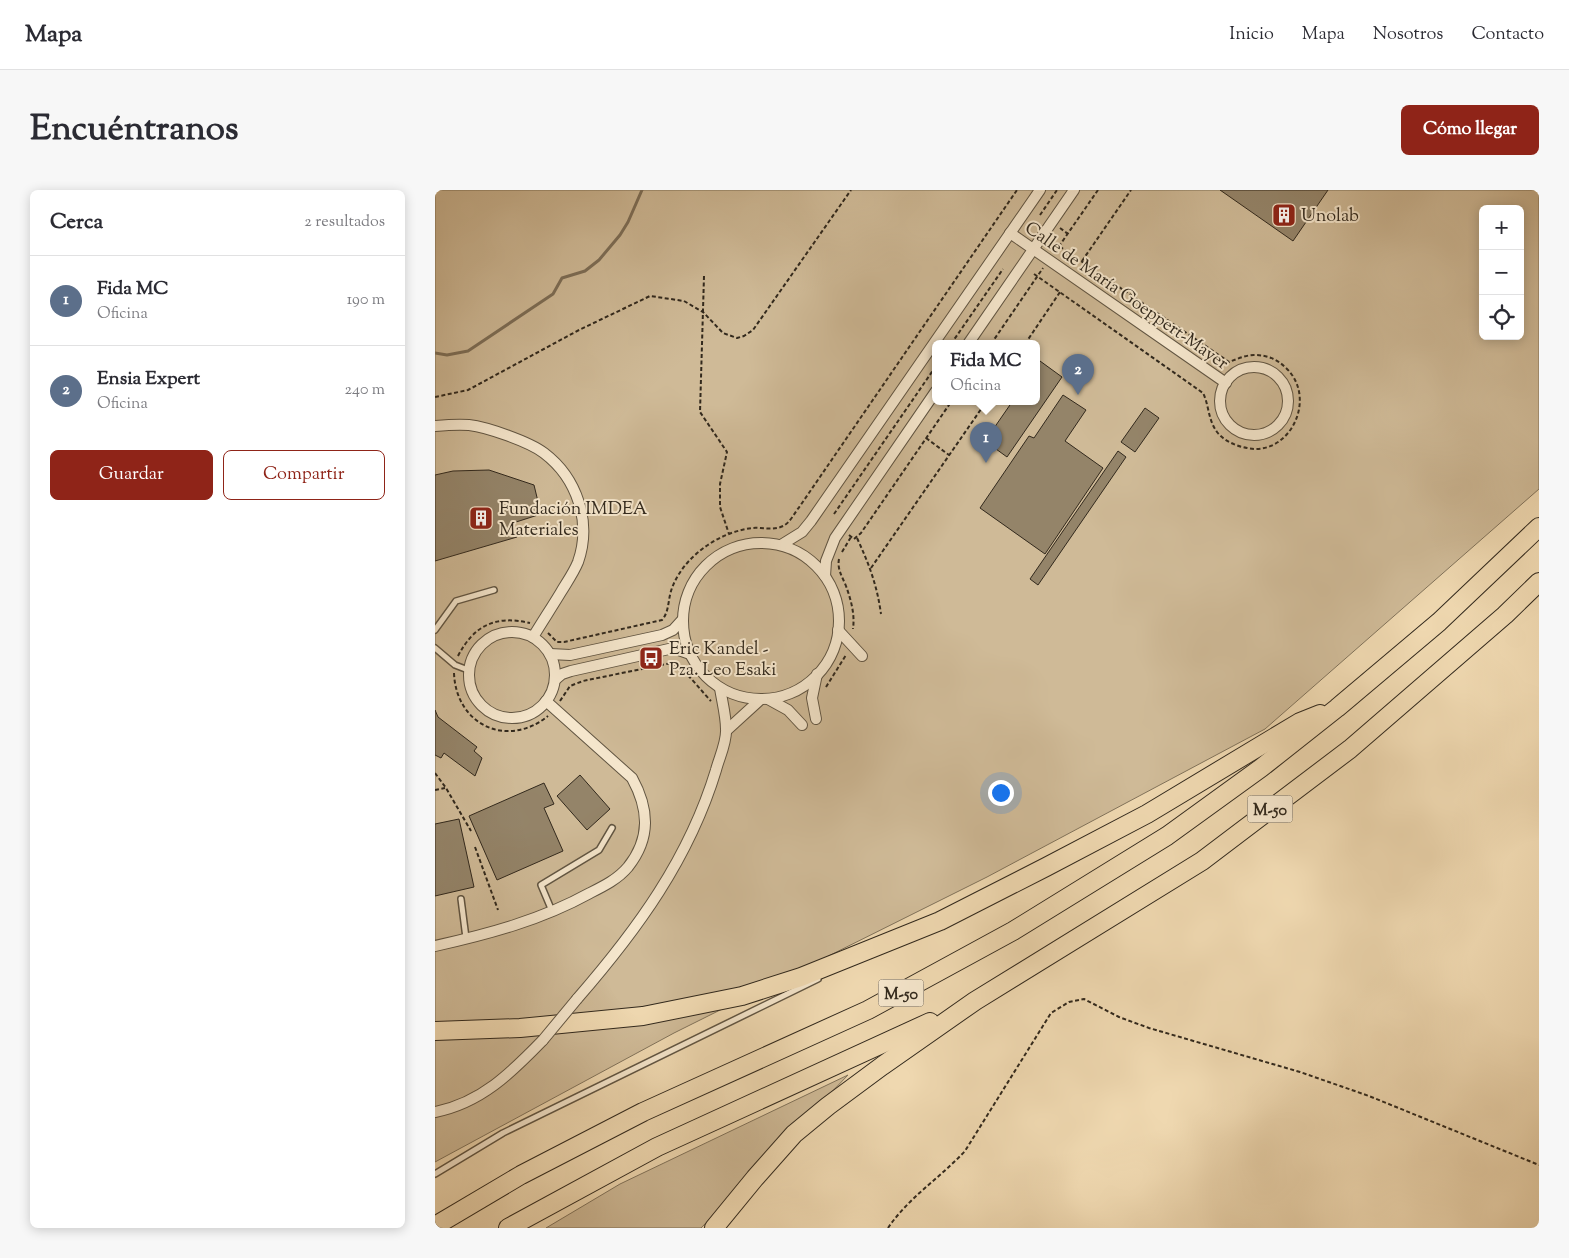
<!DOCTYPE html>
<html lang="es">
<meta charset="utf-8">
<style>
:root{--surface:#fff;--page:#f7f7f7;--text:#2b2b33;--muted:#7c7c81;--line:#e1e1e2;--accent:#8f2418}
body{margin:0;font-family:"Sorts Mill Goudy",serif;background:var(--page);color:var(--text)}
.controls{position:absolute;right:15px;top:15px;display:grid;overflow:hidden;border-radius:8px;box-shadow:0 2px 12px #0003}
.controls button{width:45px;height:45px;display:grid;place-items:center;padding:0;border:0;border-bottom:1px solid var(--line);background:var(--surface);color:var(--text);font:25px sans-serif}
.you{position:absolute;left:565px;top:602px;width:18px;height:18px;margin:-12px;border:4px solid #fff;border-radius:50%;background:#1a73e8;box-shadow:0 0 0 8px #1a73e833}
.badge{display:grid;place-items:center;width:32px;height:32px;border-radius:50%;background:var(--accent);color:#fff;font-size:16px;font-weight:700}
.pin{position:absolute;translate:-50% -41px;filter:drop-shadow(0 1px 2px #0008)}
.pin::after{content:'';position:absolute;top:26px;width:18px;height:15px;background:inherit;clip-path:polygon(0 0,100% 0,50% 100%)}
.popup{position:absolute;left:497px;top:150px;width:108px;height:65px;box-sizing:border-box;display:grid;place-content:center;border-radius:8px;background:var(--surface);filter:drop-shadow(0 1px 4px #0005);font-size:16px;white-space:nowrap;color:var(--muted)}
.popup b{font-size:19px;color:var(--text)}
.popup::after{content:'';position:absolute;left:50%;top:100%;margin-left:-10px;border:10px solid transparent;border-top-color:var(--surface)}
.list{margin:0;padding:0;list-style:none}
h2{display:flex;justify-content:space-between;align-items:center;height:65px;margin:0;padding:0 20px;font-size:21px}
h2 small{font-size:16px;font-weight:400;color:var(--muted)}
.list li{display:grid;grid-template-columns:32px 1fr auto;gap:15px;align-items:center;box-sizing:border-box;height:90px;padding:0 20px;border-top:1px solid var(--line)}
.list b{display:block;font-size:19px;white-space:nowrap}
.list p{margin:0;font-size:16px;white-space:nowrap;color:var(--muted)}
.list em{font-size:16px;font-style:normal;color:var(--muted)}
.actions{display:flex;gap:10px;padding:15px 20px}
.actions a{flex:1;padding:11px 0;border:1px solid var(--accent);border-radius:8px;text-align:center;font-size:18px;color:var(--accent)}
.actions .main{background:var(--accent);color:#fff}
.icon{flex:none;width:28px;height:28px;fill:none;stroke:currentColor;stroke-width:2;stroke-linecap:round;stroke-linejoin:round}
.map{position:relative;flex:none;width:1104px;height:1038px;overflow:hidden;border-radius:8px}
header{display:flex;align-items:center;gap:30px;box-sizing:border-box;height:70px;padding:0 25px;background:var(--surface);border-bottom:1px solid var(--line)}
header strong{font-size:24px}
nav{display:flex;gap:28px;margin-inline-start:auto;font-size:18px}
.intro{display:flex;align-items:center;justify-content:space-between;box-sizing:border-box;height:120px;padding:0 30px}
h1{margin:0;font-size:35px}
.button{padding:12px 22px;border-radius:8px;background:var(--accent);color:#fff;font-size:18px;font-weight:700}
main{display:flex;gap:30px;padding:0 30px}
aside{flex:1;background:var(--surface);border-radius:8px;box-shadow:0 2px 12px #0003}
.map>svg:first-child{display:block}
.green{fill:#cfba97;stroke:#80725a;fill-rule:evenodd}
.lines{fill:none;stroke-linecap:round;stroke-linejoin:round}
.stream{stroke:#7d6e57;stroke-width:3}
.building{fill:#948469;stroke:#32291d}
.lane-casing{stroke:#615542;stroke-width:8}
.street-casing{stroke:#615542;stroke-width:12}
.highway-casing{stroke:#32291d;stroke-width:20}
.path{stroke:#32291d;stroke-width:2;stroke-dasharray:4 2.5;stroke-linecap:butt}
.lane{stroke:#f5e6cc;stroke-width:5}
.street{stroke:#f5e6cc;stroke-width:10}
.highway{stroke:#efd8b0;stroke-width:18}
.street-bridge-casing{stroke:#615542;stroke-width:12;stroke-linecap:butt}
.street-bridge{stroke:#f5e6cc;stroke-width:10}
.labels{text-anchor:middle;stroke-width:4;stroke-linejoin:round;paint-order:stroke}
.shield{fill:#f5e6cc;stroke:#6c6252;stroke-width:1}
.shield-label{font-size:16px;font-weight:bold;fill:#32291d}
.poi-label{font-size:18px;fill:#32291d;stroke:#f5e6cc;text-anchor:start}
.street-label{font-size:18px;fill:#32291d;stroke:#f5e6cc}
</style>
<header>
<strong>Mapa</strong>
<nav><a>Inicio</a><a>Mapa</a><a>Nosotros</a><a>Contacto</a></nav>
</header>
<div class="intro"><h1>Encuéntranos</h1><a class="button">Cómo llegar</a></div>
<main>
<aside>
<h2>Cerca<small>2 resultados</small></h2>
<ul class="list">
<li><span class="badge" style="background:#5c6f8a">1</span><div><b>Fida MC</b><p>Oficina</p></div><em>190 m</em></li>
<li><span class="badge" style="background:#5c6f8a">2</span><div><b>Ensia Expert</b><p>Oficina</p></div><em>240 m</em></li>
</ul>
<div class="actions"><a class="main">Guardar</a><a>Compartir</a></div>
</aside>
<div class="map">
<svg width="1104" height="1038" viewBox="0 0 1104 1038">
<rect width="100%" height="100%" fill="#efd8b0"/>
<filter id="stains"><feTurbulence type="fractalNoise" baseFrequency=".004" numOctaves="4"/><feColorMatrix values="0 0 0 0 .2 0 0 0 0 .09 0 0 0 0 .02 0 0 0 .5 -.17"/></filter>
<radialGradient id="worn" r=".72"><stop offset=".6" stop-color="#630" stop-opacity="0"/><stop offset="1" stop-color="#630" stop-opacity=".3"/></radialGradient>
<g class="green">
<path d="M0 0H1104V299L830 539 552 687 239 843 0 972ZM1048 19H1085V146H1048ZM501 154H601V212H501Z"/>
<path d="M413 885 266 1038H111L185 994Z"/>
</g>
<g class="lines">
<path class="stream" d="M0 163 12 165 33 161 118 104 127 88 150 81 164 70 185 45 193 32 207 0"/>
</g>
<g class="building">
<path d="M785 0H893L858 51Z"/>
<path d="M605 171 627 187 572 267 550 251 577 212H601V176Z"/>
<path d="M628 205 651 220 630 251 668 278 610 364 545 318 594 246 599 248Z"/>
<path d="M710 218 724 228 700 262 686 252Z"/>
<path d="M683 261 691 267 603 395 595 389Z"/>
<path d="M54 280 99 295 106 324 78 333 82 347 0 371V285L18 281Z"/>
<path d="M0 520 3 527 42 557 39 561 47 568 40 586 9 563 6 568 0 565Z"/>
<path d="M145 585 175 619 152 640 122 606Z"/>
<path d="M109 593 119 614 109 618 128 661 62 690 34 626Z"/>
<path d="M24 629 39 697 0 706V634Z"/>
</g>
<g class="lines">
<g class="lane-casing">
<g id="lane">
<path d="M0 440 21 411 59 400"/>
<path d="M0 458 20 475 33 480"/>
<path d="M26 709 31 748"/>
<path d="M117 721 106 695 164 660 177 638"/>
<path d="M0 984 68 943 383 789"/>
</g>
</g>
<g class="street-casing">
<g id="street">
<path d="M575 43 791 193"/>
<path d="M533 154 639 0"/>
<circle cx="819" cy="211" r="34"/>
<path d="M0 236C11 235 23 234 34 235 52 237 95 252 109 263 142 288 157 332 143 372 139 382 132 392 126 402 117 417 107 432 98 447"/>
<circle cx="326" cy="431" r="78"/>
<path d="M346 355 367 342 376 331 605 0"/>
<path d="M390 386 391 371 400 348 501 201"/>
<path d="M403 440 427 466"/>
<circle cx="77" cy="485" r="43"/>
<path d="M115 464 135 465 227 445 238 440 248 429"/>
<path d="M120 490 127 484 136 481 234 459H241L255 464"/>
<path d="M333 509 353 520 367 535"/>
<path d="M381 529 377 508 382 484"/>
<path d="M292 540 326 509"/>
<path d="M0 756C54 744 106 730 155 703 169 696 183 689 193 677 216 648 214 619 197 588L111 511"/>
<path d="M142 809C202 740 254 669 281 580 284 568 292 552 291 539 291 526 287 511 285 498"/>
<path d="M0 922C46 913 76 883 108 850"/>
</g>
</g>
<g class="highway-casing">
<g id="highway">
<path d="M0 841 85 838 208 826 307 806 366 787 505 731 611 677 712 624 865 532 885 524"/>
<path d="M0 1036 86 985 208 922 433 820 578 741 732 646 826 578 902 518 1004 432 1104 337"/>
<path d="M73 1038 222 957 495 832"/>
<path d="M279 1038 320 988 359 944 393 916 447 876 540 811 767 671 915 559 1070 425 1104 392"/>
</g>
</g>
<g class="path">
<path d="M605 25 622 0"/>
<path d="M625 38 633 44"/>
<path d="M620 62 663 0"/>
<path d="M647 71 696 0"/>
<path d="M599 84 768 203C774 215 773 230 782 242 789 251 801 256 812 258 855 267 883 208 851 178 842 169 832 165 819 165 811 165 802 169 794 172L624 56"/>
<path d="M269 86 265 222 292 262 285 294V317L294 344"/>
<path d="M516 154 568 79"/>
<path d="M556 154 608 78"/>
<path d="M590 154 625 102"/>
<path d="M0 207 33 200 144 140 215 106 249 111 268 122 288 143 302 148 309 146 318 140 416 0"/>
<path d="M491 248 514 265"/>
<path d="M399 324 501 176"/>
<path d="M414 345 419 349 426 343 516 212"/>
<path d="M422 348C434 374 442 395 446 424"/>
<path d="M407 362 416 347"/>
<path d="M404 369C402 379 407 386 411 396 416 410 420 424 418 439"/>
<path d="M436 378 551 212"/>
<path d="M113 443 122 452H129L227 430C234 422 233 411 236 401 240 388 249 375 259 366 275 351 295 341 317 338 327 337 338 341 348 336 355 333 360 322 365 316L582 0"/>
<path d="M23 466C39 435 61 425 95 433"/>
<path d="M19 483C21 535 72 559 113 526"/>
<path d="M391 497 411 465"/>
<path d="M125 511 135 496 148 491 236 473C249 477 265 500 276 511"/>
<path d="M0 583 11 598 36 641"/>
<path d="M0 600 10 598"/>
<path d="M40 657 63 720"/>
<path d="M453 1038C474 1007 505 988 530 961L616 823 634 812 649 809 684 827 714 838 865 882 934 906 1104 975"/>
</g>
<use href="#lane" class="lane"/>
<use href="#street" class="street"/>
<use href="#highway" class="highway"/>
<g class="street-bridge-casing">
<path id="street-bridge" d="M108 850 142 809"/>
</g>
<use href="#street-bridge" class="street-bridge"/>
</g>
<defs>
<g id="building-square" transform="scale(1.25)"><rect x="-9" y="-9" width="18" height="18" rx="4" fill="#8f2418" stroke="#f5e6cc"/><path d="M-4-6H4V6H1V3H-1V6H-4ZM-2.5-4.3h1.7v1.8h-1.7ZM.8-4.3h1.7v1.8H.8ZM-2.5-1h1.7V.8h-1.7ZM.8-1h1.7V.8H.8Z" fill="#fff"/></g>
<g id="bus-square" transform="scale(1.25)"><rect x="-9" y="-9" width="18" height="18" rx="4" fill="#8f2418" stroke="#f5e6cc"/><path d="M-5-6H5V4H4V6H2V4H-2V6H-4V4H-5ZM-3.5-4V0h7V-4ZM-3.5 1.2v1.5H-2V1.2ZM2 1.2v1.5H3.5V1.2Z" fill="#fff"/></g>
</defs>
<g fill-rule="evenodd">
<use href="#building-square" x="849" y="25"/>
<use href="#building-square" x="46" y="328"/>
<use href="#bus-square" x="216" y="468"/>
</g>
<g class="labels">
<g class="shield">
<rect x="812.5" y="605.5" width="45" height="27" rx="4"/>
<rect x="443.5" y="789.5" width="45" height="27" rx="4"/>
</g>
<g class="shield-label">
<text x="835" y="625">M-50</text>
<text x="466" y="809">M-50</text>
</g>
<g class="poi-label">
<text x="866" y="31">Unolab</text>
<text x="64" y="324">Fundación IMDEA<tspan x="64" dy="21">Materiales</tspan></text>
<text x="234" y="464">Eric Kandel -<tspan x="234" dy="21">Pza. Leo Esaki</tspan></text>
</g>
<g class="street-label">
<text transform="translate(692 105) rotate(35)" y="6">Calle de María Goeppert-Mayer</text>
</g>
</g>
<rect width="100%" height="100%" filter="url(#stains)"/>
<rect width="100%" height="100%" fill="url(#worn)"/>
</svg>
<div class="controls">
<button>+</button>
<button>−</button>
<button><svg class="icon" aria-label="locate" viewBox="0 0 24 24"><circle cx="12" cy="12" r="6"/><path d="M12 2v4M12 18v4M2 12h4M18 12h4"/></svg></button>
</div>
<div class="you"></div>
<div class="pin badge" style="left:551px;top:273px;background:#5c6f8a">1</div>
<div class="popup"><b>Fida MC</b>Oficina</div>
<div class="pin badge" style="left:643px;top:205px;background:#5c6f8a">2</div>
</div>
</main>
